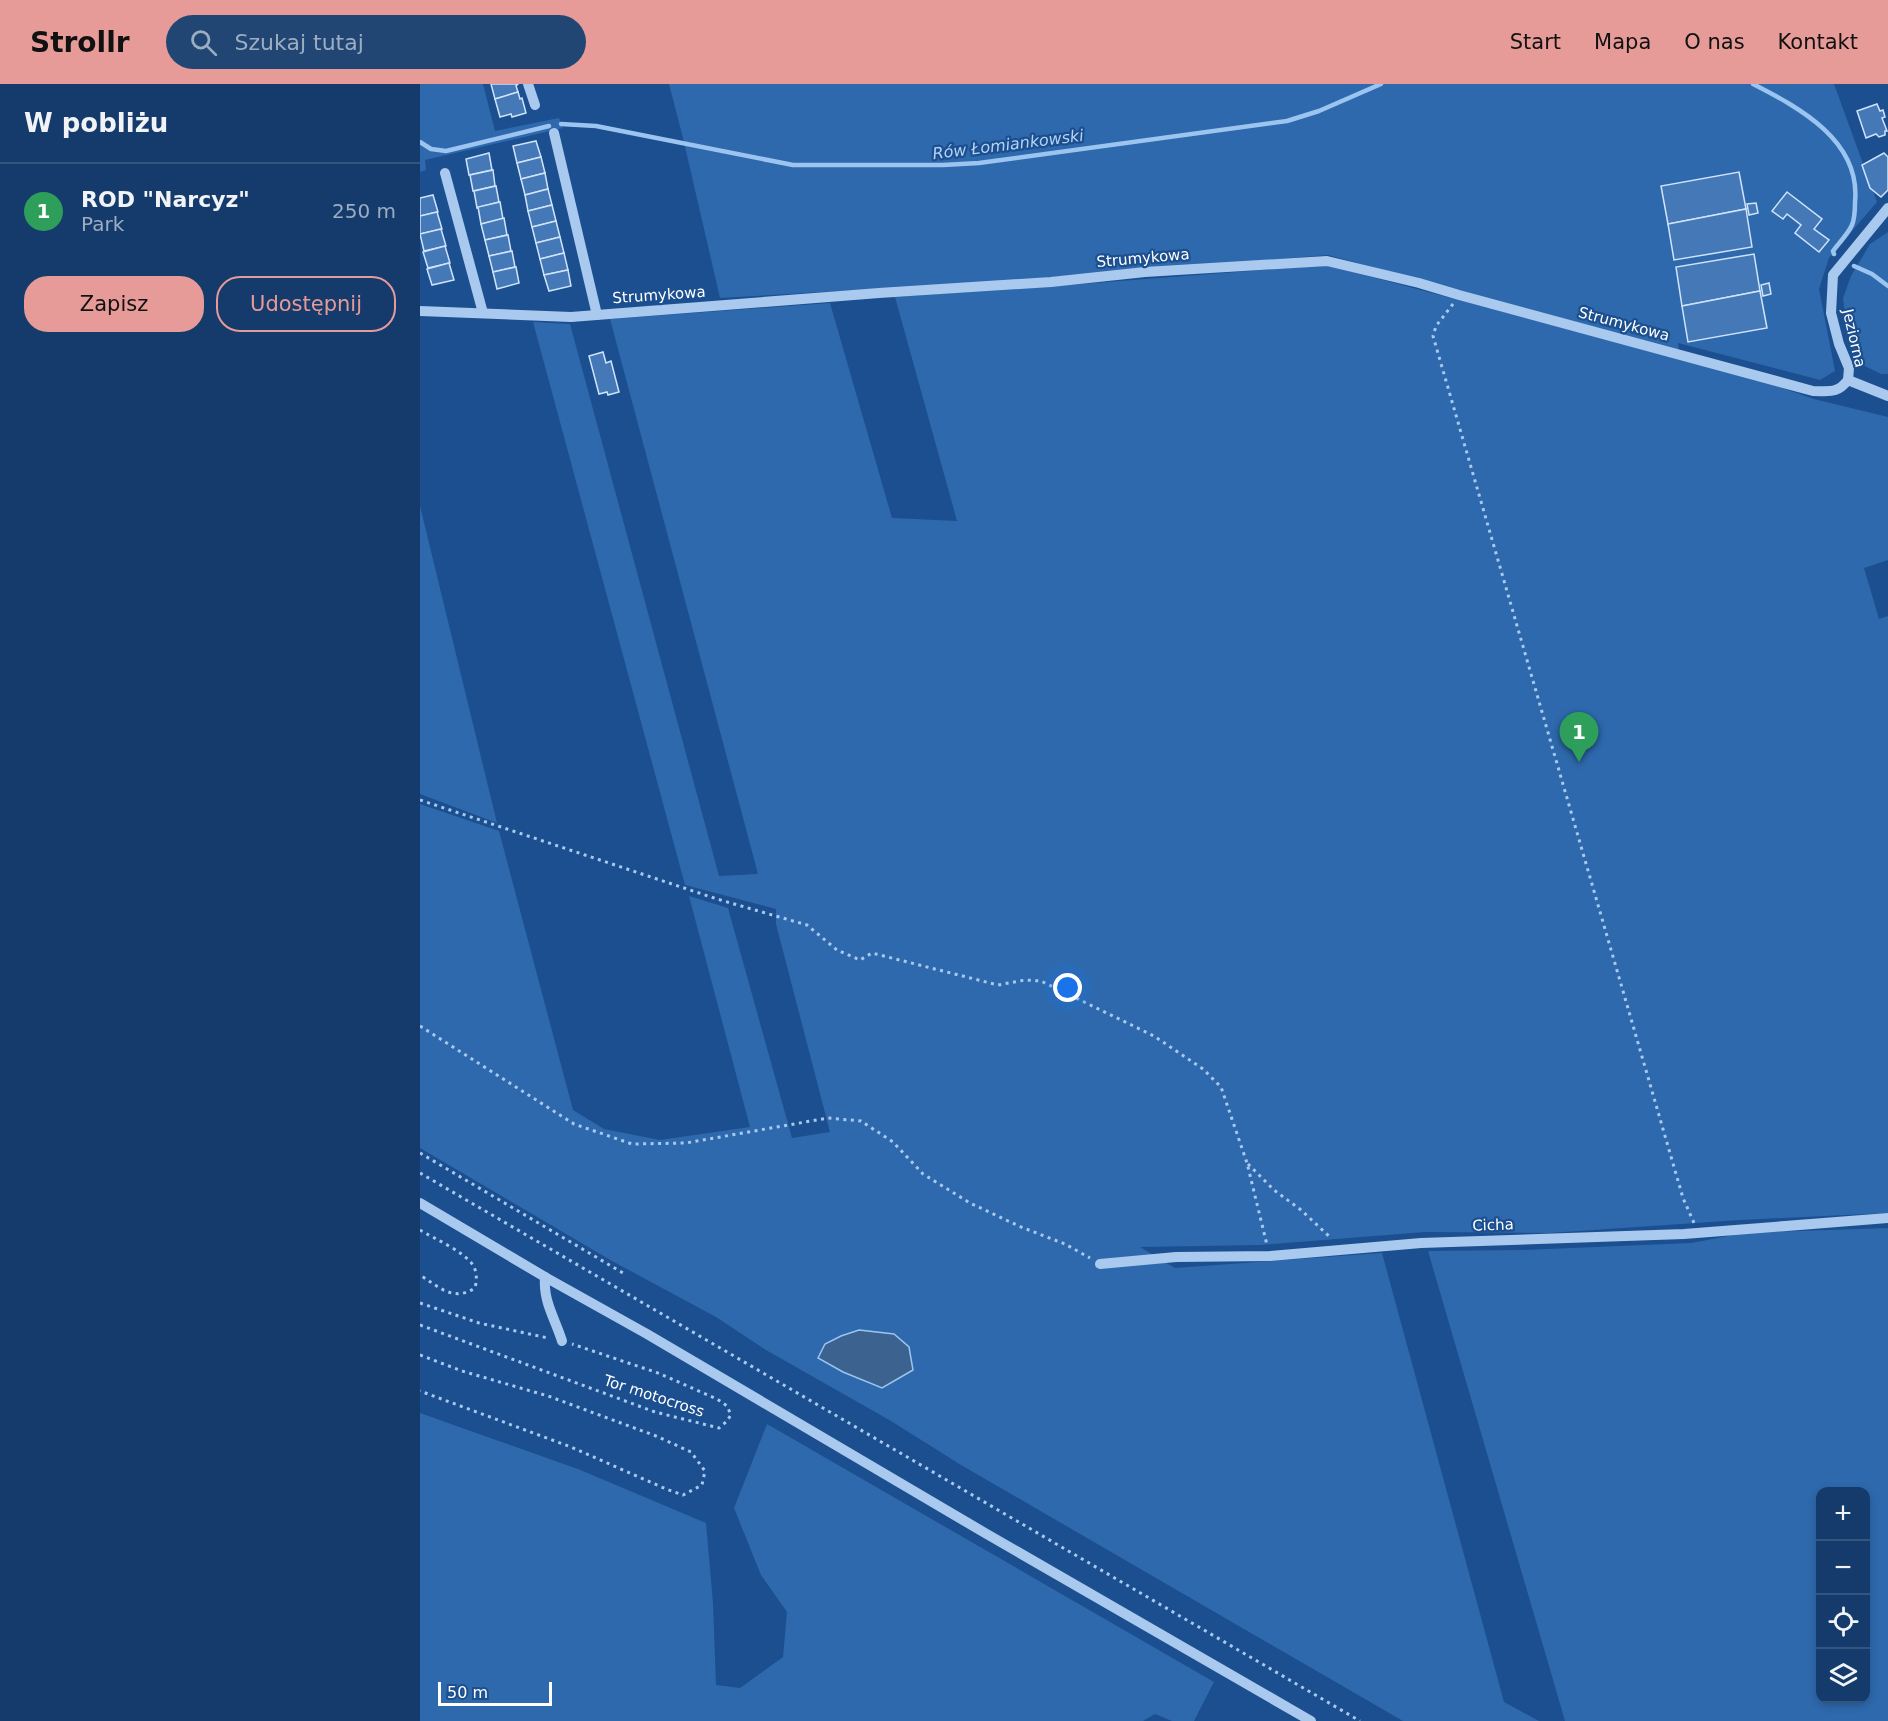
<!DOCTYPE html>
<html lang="pl">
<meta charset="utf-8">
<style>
:root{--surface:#143b6b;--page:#214673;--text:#f1f3f6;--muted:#9dadc1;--line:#33557e;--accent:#e69b98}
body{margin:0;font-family:"DejaVu Sans",sans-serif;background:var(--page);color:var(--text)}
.controls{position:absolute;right:18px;bottom:18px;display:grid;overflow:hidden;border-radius:12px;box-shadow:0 3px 9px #0003}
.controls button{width:54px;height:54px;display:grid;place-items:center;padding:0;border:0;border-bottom:2px solid var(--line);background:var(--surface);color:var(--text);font:30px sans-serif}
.scale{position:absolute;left:18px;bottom:15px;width:114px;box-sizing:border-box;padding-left:6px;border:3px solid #fff;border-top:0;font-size:16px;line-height:21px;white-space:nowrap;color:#fff;-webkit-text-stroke:4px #1b4f8f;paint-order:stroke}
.you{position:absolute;left:648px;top:904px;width:21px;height:21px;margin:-15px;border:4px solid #fff;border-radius:50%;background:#1a73e8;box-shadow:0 0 0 9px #1a73e833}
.badge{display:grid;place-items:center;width:39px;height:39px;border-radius:50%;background:var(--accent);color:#fff;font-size:20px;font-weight:700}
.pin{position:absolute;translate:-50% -50px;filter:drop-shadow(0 2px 3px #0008)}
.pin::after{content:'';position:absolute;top:32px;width:21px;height:18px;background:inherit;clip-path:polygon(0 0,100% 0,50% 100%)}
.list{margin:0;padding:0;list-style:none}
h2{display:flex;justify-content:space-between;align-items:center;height:78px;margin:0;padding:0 24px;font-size:26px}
h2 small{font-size:20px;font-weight:400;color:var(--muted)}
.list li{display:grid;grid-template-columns:39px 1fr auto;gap:18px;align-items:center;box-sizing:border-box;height:96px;padding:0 24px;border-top:2px solid var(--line)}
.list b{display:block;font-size:22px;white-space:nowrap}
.list p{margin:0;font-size:20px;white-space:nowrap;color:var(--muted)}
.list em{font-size:20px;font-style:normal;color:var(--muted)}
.actions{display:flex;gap:12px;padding:18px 24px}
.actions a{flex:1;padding:14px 0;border:2px solid var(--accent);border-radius:24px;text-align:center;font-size:21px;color:var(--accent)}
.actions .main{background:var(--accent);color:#111}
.icon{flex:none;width:33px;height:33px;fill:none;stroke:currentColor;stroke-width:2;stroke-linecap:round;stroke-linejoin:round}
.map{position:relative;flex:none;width:1468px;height:1637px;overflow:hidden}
header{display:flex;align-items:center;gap:36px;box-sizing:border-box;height:84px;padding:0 30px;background:var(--accent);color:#111}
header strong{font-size:28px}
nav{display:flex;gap:33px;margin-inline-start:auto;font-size:21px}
.search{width:420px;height:54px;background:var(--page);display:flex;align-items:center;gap:15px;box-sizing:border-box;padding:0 21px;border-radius:33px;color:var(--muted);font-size:22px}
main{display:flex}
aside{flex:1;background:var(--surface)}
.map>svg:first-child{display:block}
.green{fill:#2e69ad;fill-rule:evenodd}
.water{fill:#3c6290;stroke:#9cc4f0;stroke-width:1.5}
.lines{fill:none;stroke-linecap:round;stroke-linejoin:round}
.stream{stroke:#9cc4f0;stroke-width:4.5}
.building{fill:#4478b7;stroke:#cfe3fa;stroke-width:1.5}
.path{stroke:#a9c9ee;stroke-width:3;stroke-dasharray:3 4.5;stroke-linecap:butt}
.minor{stroke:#a9c9ee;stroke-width:10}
.labels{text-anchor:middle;stroke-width:4.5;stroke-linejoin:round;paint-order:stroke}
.street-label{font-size:15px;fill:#fff;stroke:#1b4f8f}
.water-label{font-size:16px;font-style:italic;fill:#b5d3f5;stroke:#1b4f8f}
</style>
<header>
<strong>Strollr</strong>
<div class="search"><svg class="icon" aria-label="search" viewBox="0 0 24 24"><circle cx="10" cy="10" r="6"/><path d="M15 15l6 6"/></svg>Szukaj tutaj</div>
<nav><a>Start</a><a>Mapa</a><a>O nas</a><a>Kontakt</a></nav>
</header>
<main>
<aside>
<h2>W pobliżu<small></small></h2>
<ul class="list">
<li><span class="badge" style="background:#2e9e5b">1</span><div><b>ROD &quot;Narcyz&quot;</b><p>Park</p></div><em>250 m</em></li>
</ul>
<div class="actions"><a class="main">Zapisz</a><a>Udostępnij</a></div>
</aside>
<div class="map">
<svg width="1468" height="1637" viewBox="0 0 1468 1637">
<rect width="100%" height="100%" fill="#1b4f8f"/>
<g class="green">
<path d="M0 0H63L75 47 139 34 143 44 5 76 6 86 0 88Z"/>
<path d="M249 0H1414L1457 118 1409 174 1399 205 1415 287 1400 296 1258 259 1259 266 908 171 557 199 300 214 263 54Z"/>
<path d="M1468 148V290H1461L1443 281 1428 258 1423 214 1431 192 1450 160Z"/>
<path d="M907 181 1339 296 1394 315 1468 333V476L1444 484 1459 535 1468 532V1129L1320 1136 1129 1149 1005 1148 840 1161 720 1163 755 1184 962 1169 1084 1618 1119 1637H983L541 1381 471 1337 346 1266 296 1233 192 1177 0 1064V720L79 747 153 1026 184 1045 240 1056 330 1043 269 812 308 824 372 1054 410 1048 356 840V825L265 801 113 238 150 240 299 792 338 790 190 235 410 219 472 434 537 437 475 213 636 202Z"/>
<path d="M0 422 77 739 0 710Z"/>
<path d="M1468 1144V1637H1145L1008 1167 1104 1166 1271 1159 1324 1149ZM1400 1408H1446V1614H1400Z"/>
<path d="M0 1329 158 1385 286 1439 293 1519 296 1601 320 1604 363 1573 367 1528 341 1491 314 1424 347 1340 794 1598 774 1637H752L735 1630 723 1637H0Z"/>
</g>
<path class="water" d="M439 1246 474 1250 489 1263 493 1286 462 1304 423 1288 398 1274 405 1260 421 1252Z"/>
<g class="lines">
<g class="stream">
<path d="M1333 0C1380 24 1441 57 1435 118 1435 125 1435 134 1432 141 1428 150 1419 159 1413 167L1414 170"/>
<path d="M141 40 176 42 373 81H523L559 79 867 37 899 27 961 0"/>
<path d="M0 58 11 65 26 67 129 42"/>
<path d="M1434 182 1452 190 1468 202"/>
</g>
</g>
<g class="building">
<path d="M71 0H98L96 2 98 8 75 15Z"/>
<path d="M98 8 100 15 102 14 106 29 92 33 91 30 80 33 75 15Z"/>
<path d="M1457 20 1460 27 1463 26 1465 33 1462 34 1467 47H1465V51L1459 53 1456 50 1446 54 1437 27Z"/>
<path d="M116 57 121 73 97 79 93 62Z"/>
<path d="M69 69 72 86 49 91 46 75Z"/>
<path d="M1464 69 1468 73V106L1461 113 1450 104 1442 81Z"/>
<path d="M121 73 125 89 101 95 97 79Z"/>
<path d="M73 86 75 102 53 107 50 91Z"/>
<path d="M1319 88 1326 125 1248 140 1241 102Z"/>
<path d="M125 89 128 105 105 111 101 95Z"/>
<path d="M76 102 79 118 57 124 54 107Z"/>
<path d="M128 105 132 121 108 127 105 111Z"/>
<path d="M1367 108 1402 135 1394 145 1409 156 1399 168 1375 149 1381 141 1367 130 1363 135 1352 127Z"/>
<path d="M13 111 18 128 0 132V114Z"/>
<path d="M80 118 83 135 61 140 58 123Z"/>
<path d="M1336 119 1338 129 1329 131 1327 120Z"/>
<path d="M132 121 136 137 112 143 108 127Z"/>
<path d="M1326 125 1332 163 1254 176 1248 140Z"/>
<path d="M17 128 22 145 0 150V132Z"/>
<path d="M84 134 87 151 65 156 61 140Z"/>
<path d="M136 137 140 153 116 159 112 143Z"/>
<path d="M21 145 26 162 4 167 0 150Z"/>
<path d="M88 151 91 167 69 172 65 156Z"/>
<path d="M140 153 144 169 120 175 116 159Z"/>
<path d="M25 162 30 179 8 184 3 168Z"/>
<path d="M92 167 95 183 73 188 69 172Z"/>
<path d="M144 169 148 186 124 191 120 175Z"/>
<path d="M1334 170 1340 207 1262 222 1256 183Z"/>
<path d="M29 179 34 196 12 201 7 185Z"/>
<path d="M96 183 99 199 77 205 73 188Z"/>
<path d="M148 186 151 202 129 207 124 191Z"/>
<path d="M1349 199 1351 210 1343 212 1341 201Z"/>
<path d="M1340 207 1347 244 1268 258 1262 222Z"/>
<path d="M183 268 186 279 191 277 199 308 188 311 187 308 179 310 169 272Z"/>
</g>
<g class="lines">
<g class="path">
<path d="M1033 220 1016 242 1013 252 1263 1114 1274 1139"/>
<path d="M0 716 297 815 387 841 417 866 440 876 452 869 578 901 605 896 621 897 734 952 783 985 801 1003 827 1079 847 1161"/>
<path d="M0 942 154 1040 212 1060 266 1059 408 1034 441 1037 473 1058 503 1090 550 1119 601 1143 645 1160 670 1174"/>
<path d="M0 1069 203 1189"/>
<path d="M828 1080 854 1106 881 1126 911 1154"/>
<path d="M0 1089 940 1637"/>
<path d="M0 1146C15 1155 43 1167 53 1181 57 1188 57 1196 55 1204 33 1218 19 1203 0 1191"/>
<path d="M0 1219 59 1239 128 1254"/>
<path d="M0 1241 235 1328 299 1344 306 1338 311 1331 307 1322 297 1315 238 1289 152 1260"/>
<path d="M0 1271 42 1287 128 1312 236 1352 271 1368 285 1387 282 1401 263 1411 246 1405 151 1363 0 1307"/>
</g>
<g class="minor">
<path d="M108 0 115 21"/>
<path d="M134 49 177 231"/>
<path d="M25 89 63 229"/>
<path d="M1468 124 1413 191 1411 229 1419 260 1429 284 1428 296 1468 312"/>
<path d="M0 227 151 233 459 209 631 198 725 188 907 177 999 199 1039 211 1393 307C1410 307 1417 310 1428 296"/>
<path d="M0 1119 125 1193 227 1250 565 1449 891 1637"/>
<path d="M680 1180 756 1173 850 1172 1001 1159 1264 1150 1468 1134"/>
<path d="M125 1193C123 1218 135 1234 142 1257"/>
</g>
</g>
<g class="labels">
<g class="street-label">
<text transform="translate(723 174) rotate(-5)" y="5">Strumykowa</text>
<text transform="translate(239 211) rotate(-4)" y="5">Strumykowa</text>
<text transform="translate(1204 240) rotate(15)" y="5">Strumykowa</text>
<text transform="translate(1434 254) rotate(77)" y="5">Jeziorna</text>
<text transform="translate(1073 1141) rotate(-2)" y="5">Cicha</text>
<text transform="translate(234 1312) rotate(18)" y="5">Tor motocross</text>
</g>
<g class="water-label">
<text transform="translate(588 60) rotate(-7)" y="6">Rów Łomiankowski</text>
</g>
</g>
</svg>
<div class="controls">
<button>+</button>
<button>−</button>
<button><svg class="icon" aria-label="locate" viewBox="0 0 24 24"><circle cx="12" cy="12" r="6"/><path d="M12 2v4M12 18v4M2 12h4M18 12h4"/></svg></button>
<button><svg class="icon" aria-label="layers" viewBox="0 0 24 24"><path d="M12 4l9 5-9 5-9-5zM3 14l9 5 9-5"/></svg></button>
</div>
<div class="scale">50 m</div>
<div class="you"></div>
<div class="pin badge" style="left:1159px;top:678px;background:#2e9e5b">1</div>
</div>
</main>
